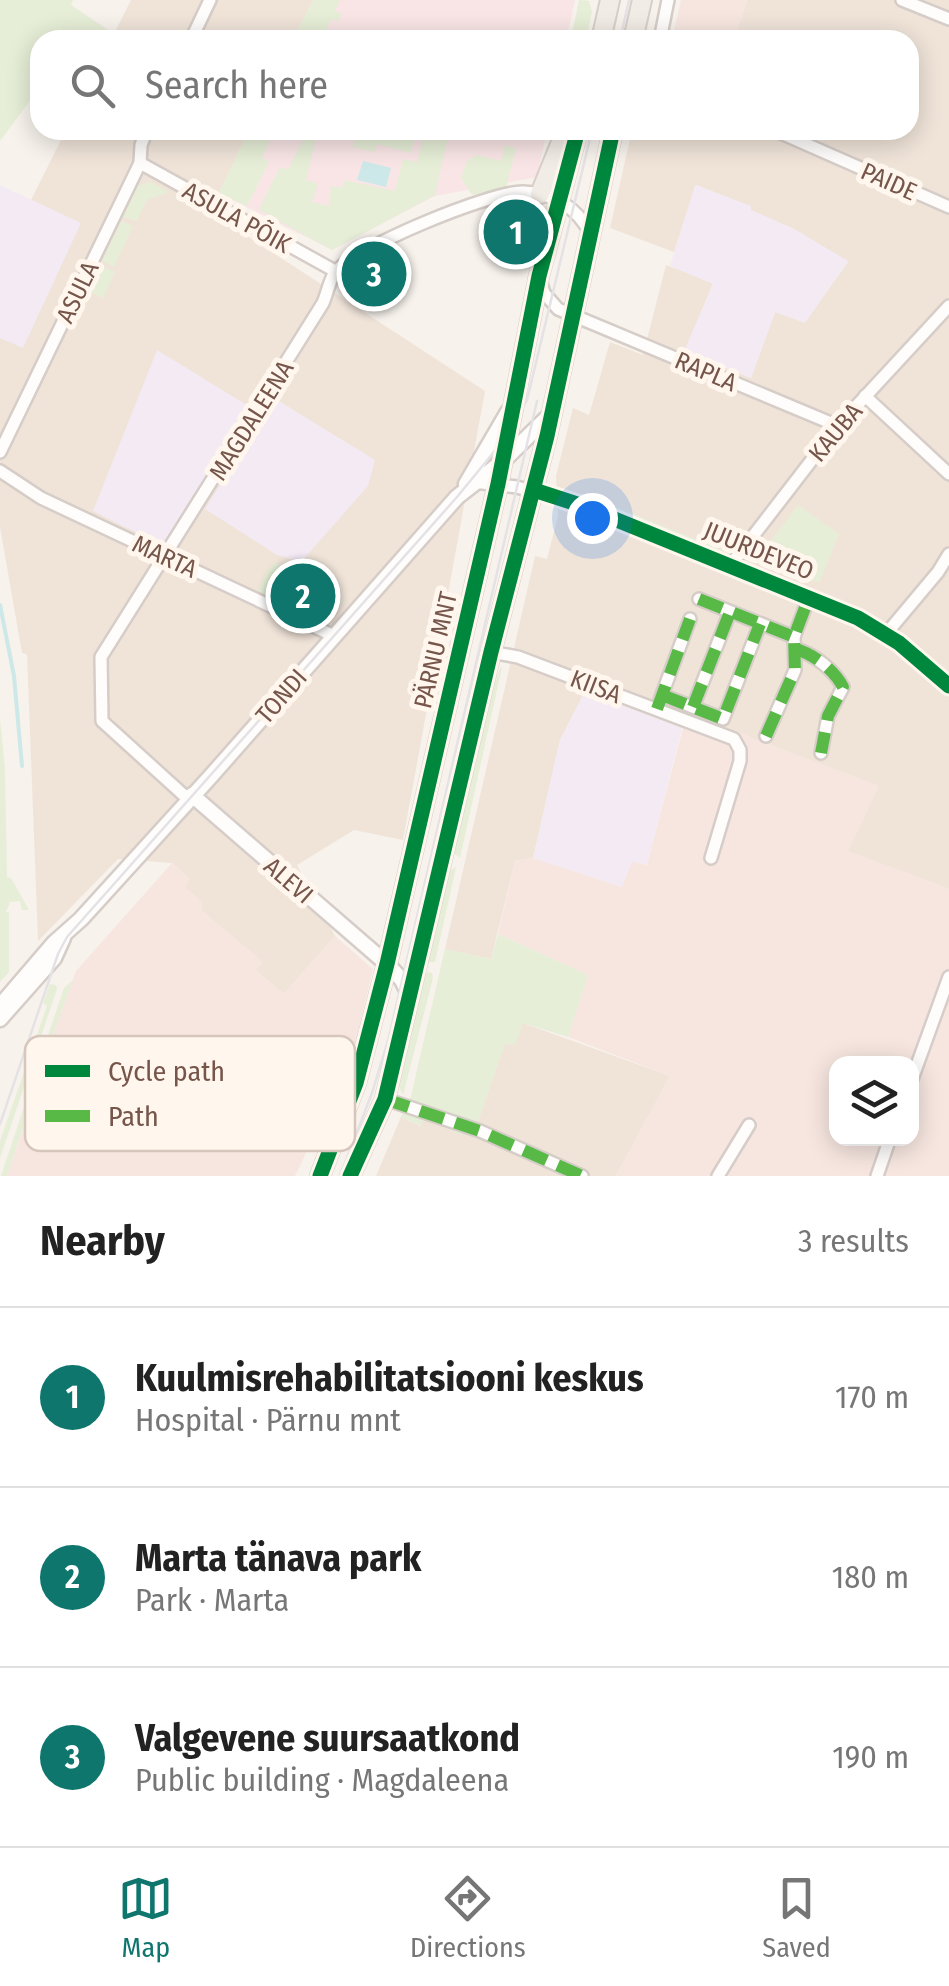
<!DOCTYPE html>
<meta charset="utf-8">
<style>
:root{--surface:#fff;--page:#f2f2f2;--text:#222;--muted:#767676;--line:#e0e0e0;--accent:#0f766e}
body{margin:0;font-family:"Fira Sans Condensed",sans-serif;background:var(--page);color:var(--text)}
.controls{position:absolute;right:30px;bottom:30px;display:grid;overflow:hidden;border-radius:20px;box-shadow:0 5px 25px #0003}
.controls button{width:90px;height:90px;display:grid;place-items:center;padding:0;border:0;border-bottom:2px solid var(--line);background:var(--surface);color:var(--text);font:50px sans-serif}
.you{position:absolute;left:592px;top:518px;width:35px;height:35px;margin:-25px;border:8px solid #fff;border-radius:50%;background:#1a73e8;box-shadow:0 0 0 15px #1a73e833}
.badge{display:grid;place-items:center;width:65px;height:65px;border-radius:50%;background:var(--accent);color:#fff;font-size:32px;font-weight:700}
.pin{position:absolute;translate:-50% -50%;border:5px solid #fff;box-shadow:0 2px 10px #0006}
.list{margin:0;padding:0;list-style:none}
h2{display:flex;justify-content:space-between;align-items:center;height:130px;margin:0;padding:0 40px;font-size:42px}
h2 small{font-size:32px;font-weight:400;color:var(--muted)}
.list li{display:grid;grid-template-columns:65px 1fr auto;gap:30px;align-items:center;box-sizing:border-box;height:180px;padding:0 40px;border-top:2px solid var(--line)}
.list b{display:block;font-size:38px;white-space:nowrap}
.list p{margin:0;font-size:32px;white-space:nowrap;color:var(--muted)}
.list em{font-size:32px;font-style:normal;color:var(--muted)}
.icon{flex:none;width:55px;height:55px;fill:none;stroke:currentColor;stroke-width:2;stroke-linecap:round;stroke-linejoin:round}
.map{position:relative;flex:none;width:949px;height:1176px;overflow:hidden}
.search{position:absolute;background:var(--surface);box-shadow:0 5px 25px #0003;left:30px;right:30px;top:30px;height:110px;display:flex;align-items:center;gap:25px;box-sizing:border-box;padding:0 35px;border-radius:30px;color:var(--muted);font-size:38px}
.sheet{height:670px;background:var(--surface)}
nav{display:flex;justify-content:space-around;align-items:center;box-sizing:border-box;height:140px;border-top:2px solid var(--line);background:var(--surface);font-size:28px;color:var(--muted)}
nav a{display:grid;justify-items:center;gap:5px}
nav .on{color:var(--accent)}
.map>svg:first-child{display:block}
.residential{fill:#f0e4d9}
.commercial{fill:#f7e6e0;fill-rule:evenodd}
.education{fill:#f3eaf3}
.medical{fill:#f9e5e6}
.green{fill:#e6eed7}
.water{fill:#cde8e8}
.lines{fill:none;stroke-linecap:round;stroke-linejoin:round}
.stream{stroke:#cde8e8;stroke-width:4}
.minor-casing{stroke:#d6cdc8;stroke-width:16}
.tertiary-casing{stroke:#d6cdc8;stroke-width:19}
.primary-casing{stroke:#d8cfca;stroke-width:22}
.minor{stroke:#fefdfc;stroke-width:11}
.tertiary{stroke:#fefdfc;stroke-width:14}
.primary{stroke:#f2ece6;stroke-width:18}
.tram{stroke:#e4e2e5;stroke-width:2.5}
.quiet{stroke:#58b947;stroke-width:12;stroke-dasharray:25 12;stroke-linecap:butt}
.cycleway-casing{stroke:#fff6ed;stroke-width:21}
.cycleway{stroke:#00873e;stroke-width:15}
.labels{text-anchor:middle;stroke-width:10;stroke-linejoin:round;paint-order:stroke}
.street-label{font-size:25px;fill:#76564b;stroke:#fff6ed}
.key{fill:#fff6ed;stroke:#d6c6bc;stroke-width:2.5}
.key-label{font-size:28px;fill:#76564b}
</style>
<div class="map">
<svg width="949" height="1176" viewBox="0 0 949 1176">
<rect width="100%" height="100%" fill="#f7f2ec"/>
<g class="residential">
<path d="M131 0H313L293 40H111Z"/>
<path d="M747 0H949V889L847 851 878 786 687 713 682 728 585 691 560 740 533 858 515 861 491 959 445 949 535 556 547 559 558 516 556 476 573 408 589 415 610 342 643 355 666 265 713 283 685 351 751 378 775 312 805 322 848 262 794 229 750 210V206L696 185 674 252 610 228 632 130H909V40H734Z"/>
<path d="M66 130H249L219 193 235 228 485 391 403 840 354 830 297 865 335 936 284 994 255 970 262 962 202 911 184 887 190 879 172 863 118 859 38 941 27 654 22 653 0 527V262Z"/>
<path d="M523 1023 670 1076 616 1176H376L401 1117 420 1126 424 1118 461 1134 466 1129 474 1132 505 1043Z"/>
</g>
<g class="commercial">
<path d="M681 0H747L734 40H672Z"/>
<path d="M687 713 879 786 848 851 949 889V1176H616L670 1076 568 1037 588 975 498 934 515 861 533 858 622 887 632 861 647 865ZM836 1064H912V1138H836Z"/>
<path d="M172 863 190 879 185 887 202 902V911L262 961 256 970 284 994 335 936 373 969 352 1057 295 1176H7L26 1120 23 1118 76 971Z"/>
</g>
<g class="education">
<path d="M0 185 81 223 23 348 0 338Z"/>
<path d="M695 185 751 206V210L794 229 848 261 805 323 775 312 751 378 684 351 713 284 670 266Z"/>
<path d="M157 350 250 407 163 546 93 511Z"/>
<path d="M274 398 375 460 368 486 301 562 277 555 205 509Z"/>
<path d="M585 691 682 728 647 865 632 862 622 887 533 858 560 740Z"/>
</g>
<g class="medical">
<path d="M313 0H575L566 40H293Z"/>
<path d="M249 130H547L537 177 435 196 332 250 219 193Z"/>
</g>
<g class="green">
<path d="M0 0H73L71 5 114 34 111 40H40V87L0 141Z"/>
<path d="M313 0H340L335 11 342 14 338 22 331 19 326 30 332 34 330 40H293Z"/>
<path d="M579 0 589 1 592 12 586 40H571Z"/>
<path d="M249 130H275L262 157 269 162 247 206 219 193Z"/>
<path d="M308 130H318L306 180 318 184 312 202 329 206 331 186 342 188 344 180 395 191 403 159 417 162 423 139 432 141 434 134 448 137 435 195 332 250 259 210 280 167 288 170Z"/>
<path d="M359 130H416L411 153 377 144 374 152 352 147Z"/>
<path d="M505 145 516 148 506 188 472 195 461 178 467 161 477 155 501 161Z"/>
<path d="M151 182 169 192 147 200 137 221 123 217 138 186Z"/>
<path d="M121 221 133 226 114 267 102 261Z"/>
<path d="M100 265 115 272 103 298 87 290Z"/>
<path d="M589 496 733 554 725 558 591 503Z"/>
<path d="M798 505 839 534 819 583 759 557Z"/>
<path d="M275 562 290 573 301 563 343 601 328 620 322 622 258 591 266 573Z"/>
<path d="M501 667H502L460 858 452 851 489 696Z"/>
<path d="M0 719 5 769 7 877 11 878 29 910H22L20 901 10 902 6 912H9V972L0 982Z"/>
<path d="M456 867 435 962H428L446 873Z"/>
<path d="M498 934 588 975 568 1037 523 1023 515 1045 505 1044 474 1132 466 1129 461 1135 424 1118 421 1126 401 1117 411 1096 445 949 491 959Z"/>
<path d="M428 972 432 973 433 978 403 1095 399 1086 424 975Z"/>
<path d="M73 980 23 1117 26 1119 7 1176H1L64 988Z"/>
<path d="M50 984 56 985 57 989 0 1158V1141L47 1006 43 1003Z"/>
</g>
<path class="water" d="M363 161 391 168 386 187 357 180Z"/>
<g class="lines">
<path class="stream" d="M0 605 14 676 22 766"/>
<g class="minor-casing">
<g id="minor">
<path d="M902 0 949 19"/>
<path d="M191 40 210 0"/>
<path d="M660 40 668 0"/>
<path d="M774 130 949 207"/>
<path d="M140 163 335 271"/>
<path d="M541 283 544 293 558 309 838 426"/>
<path d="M865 396 949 474"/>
<path d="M0 452 140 163 141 145 147 130"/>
<path d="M0 471 41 498 334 636"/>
<path d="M473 482 517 487 580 505 839 609 886 634 949 686"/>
<path d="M730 566 838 426 949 306"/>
<path d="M699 599 794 637"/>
<path d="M886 634 938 572 949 554"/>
<path d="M796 649C815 655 834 670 843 687L828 716 821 753"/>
<path d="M491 652 518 657 734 739 740 750V761L711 858"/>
<path d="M662 695 723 719 760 624"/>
<path d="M660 700 690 619"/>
<path d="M693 707 730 612"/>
<path d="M766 736 795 670 794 637 809 597"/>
<path d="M188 799 102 721 101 657 323 303C327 294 329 282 334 274 350 249 492 191 523 192 555 193 576 207 591 234"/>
<path d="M912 1079 949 977"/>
<path d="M385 1099 480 1131 582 1176"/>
<path d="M718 1176 749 1125"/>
<path d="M877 1176 890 1138"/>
</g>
</g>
<g class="tertiary-casing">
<g id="tertiary">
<path d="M466 484 508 412"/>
<path d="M192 795 387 964 402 980 410 996"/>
<path d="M0 1006 54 943 81 919 211 776 457 497 503 461 552 413"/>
<path d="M0 1019 54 958 63 938"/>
</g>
</g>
<g class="primary-casing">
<g id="primary">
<path d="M601 40 610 0"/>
<path d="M633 40 642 0"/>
<path d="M540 194 566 130"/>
<path d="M320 1176 356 1083 387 964 498 484 539 276 578 130"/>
<path d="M350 1176 385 1099 491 652 547 436 613 130"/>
</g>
</g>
<use href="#minor" class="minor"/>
<use href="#tertiary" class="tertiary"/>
<use href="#primary" class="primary"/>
<g class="tram">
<path d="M620 40 629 0"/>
<path d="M0 1124 58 954 67 937 457 497 507 436 527 400 592 130"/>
<path d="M340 1176 372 1093 389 1037 537 401"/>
</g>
<g class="quiet">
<path d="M699 599 794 637"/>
<path d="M796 649C815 655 834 670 843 687L828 716 821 753"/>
<path d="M662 695 723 719 760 624"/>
<path d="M693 707 730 612"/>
<path d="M657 709 690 619"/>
<path d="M766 736 795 670 794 637 809 597"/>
<path d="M385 1099 480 1131 582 1176"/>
</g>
<g class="cycleway-casing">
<g id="cycleway">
<path d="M534 490 580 505 858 618 899 643 949 686"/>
<path d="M320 1176 356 1083 387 964 498 484 539 276 578 130"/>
<path d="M350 1176 385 1099 491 652 547 436 613 130"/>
</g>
</g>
<use href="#cycleway" class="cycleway"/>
</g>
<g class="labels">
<g class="street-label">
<text transform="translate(889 181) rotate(24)" y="9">PAIDE</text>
<text transform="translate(237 217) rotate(29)" y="9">ASULA PÕIK</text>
<text transform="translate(77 292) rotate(-64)" y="9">ASULA</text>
<text transform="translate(706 371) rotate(23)" y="9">RAPLA</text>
<text transform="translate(251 420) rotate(-58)" y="9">MAGDALEENA</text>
<text transform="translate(835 432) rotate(-50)" y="9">KAUBA</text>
<text transform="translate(759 550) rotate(22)" y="9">JUURDEVEO</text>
<text transform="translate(165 556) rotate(25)" y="9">MARTA</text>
<text transform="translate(435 650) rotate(-77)" y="9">PÄRNU MNT</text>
<text transform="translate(596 686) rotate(21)" y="9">KIISA</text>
<text transform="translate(281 696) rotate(-49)" y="9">TONDI</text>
<text transform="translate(289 880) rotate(41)" y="9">ALEVI</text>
</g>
</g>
<rect x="25" y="1036" width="330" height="115" rx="15" class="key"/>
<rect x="45" y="1065" width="45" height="12" fill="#00873e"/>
<rect x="45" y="1110" width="45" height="12" fill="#58b947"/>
<g class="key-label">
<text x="108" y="1081">Cycle path</text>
<text x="108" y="1126">Path</text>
</g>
</svg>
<div class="controls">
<button><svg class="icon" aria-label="layers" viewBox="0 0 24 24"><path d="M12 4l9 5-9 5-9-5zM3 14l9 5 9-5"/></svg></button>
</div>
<div class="you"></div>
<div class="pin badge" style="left:516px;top:232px">1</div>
<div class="pin badge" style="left:303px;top:596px">2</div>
<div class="pin badge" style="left:374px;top:274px">3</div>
<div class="search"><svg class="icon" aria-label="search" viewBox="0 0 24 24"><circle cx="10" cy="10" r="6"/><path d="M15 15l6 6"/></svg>Search here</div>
</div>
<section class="sheet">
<h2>Nearby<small>3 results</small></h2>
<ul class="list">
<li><span class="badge">1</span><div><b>Kuulmisrehabilitatsiooni keskus</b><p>Hospital · Pärnu mnt</p></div><em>170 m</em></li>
<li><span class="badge">2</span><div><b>Marta tänava park</b><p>Park · Marta</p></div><em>180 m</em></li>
<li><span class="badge">3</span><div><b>Valgevene suursaatkond</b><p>Public building · Magdaleena</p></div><em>190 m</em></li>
</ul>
</section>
<nav>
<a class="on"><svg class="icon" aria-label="map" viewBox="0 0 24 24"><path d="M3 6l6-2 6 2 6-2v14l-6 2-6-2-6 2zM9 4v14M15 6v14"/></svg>Map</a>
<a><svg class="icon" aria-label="directions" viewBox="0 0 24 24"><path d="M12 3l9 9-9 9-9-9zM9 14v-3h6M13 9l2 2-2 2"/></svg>Directions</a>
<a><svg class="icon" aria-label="saved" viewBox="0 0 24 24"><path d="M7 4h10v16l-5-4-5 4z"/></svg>Saved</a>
</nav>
